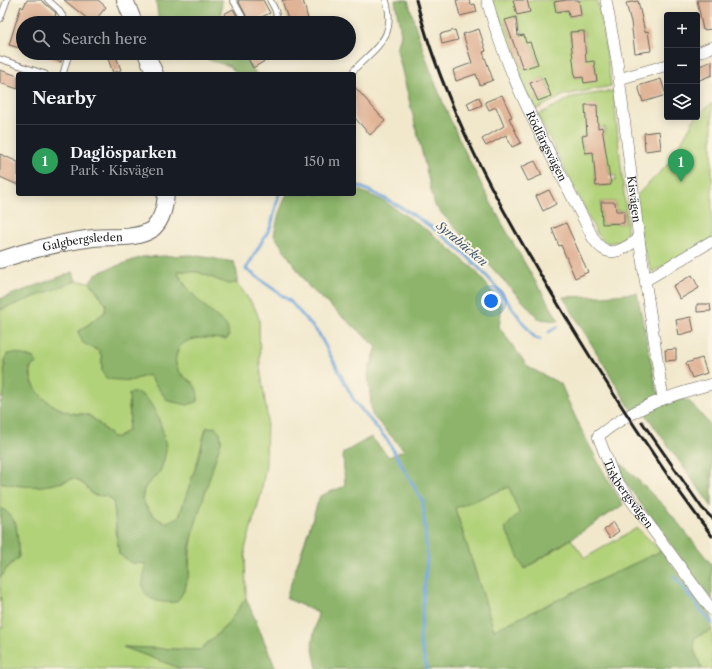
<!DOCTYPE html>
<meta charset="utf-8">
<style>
:root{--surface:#171b24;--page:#20242c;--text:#f1f3f6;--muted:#9ea1a6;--line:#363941;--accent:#d1495b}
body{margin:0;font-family:"Libre Caslon Text",serif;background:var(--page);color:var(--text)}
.controls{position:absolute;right:12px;top:12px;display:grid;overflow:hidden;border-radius:4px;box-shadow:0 2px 10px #0003}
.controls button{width:36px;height:36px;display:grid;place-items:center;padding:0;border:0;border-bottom:1px solid var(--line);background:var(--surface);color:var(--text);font:20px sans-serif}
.you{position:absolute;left:491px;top:301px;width:14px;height:14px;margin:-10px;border:3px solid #fff;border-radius:50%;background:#1a73e8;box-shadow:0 0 0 6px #1a73e833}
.badge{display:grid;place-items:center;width:26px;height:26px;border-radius:50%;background:var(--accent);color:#fff;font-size:13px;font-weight:700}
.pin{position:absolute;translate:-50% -33px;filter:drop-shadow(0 1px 2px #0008)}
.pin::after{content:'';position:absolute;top:21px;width:14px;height:12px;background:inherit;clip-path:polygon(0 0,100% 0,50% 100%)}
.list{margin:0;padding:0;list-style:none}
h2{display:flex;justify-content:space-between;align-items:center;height:52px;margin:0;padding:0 16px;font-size:17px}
h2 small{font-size:13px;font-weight:400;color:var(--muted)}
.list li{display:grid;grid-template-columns:26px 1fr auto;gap:12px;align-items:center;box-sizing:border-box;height:72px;padding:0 16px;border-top:1px solid var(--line)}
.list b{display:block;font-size:15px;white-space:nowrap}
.list p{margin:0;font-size:13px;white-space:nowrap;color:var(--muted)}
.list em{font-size:13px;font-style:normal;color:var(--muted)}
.icon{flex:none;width:22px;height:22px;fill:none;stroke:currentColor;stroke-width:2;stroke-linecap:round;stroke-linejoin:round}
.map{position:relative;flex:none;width:712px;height:669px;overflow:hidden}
.search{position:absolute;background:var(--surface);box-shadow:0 2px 10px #0003;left:16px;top:16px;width:340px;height:44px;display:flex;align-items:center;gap:10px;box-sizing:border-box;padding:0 14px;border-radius:22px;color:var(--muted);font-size:15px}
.panel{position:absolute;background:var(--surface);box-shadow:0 2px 10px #0003;left:16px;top:72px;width:340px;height:124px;border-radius:4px}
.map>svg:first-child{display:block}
.green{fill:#b2d27a;stroke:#67774b;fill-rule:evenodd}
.forest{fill:#8db46a;stroke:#546843}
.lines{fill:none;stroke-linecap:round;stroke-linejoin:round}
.stream{stroke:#6aa3d9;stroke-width:3}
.building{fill:#e0b497}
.lane-casing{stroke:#67635a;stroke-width:7}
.street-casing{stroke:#67635a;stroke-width:12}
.secondary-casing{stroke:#67635a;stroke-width:18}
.lane{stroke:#fff;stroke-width:5.5}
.street{stroke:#fff;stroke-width:11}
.secondary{stroke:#fff;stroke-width:16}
.rail{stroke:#1c1c1c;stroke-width:3}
.labels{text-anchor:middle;stroke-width:4;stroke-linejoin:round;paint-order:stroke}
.street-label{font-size:11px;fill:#1c1c1c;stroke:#fcf5e5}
.water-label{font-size:12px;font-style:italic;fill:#3f5971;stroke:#fcf5e5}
</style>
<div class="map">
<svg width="712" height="669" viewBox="0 0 712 669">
<rect width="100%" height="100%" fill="#fcf5e5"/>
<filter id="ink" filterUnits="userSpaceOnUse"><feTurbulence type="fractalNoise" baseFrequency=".025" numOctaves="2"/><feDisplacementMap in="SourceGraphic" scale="8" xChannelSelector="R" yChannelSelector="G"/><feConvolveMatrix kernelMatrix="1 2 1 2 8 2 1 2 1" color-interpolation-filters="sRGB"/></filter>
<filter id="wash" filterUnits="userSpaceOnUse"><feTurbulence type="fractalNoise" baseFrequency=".012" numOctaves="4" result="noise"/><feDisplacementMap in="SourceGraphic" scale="16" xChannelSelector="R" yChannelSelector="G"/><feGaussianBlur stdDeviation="0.9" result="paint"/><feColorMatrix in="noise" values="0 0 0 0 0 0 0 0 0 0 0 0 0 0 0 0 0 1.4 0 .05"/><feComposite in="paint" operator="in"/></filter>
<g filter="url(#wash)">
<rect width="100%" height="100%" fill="#f1e8cc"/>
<g class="green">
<path d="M492 0H566L554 2 556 12 568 10 569 17 581 15 579 0H597L604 34 611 86 564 95 535 110 507 49ZM517 17 523 33 511 37 505 21ZM584 31 585 49 572 50 570 32ZM530 42 538 63 523 69 515 48ZM594 62 597 81 583 77 575 78 574 64ZM544 78 551 95 538 101 531 83Z"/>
<path d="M613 91 627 222V232L621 241 607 243 600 238 596 232 538 115 573 97ZM605 127V133H603L605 151 585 153 582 136 590 135V129ZM607 161 610 175H615L616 180 610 181V185L596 186 594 162ZM601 202H615L616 211H624V223L602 224Z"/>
<path d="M712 103V240L652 272 643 248 631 201 670 162 695 118Z"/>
<path d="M177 271 198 272 228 284 237 283 255 308 259 319 260 366 267 415 266 464 261 494 245 549 246 598 226 626 200 650 124 647 182 669H0V627L3 628C1 618 0 588 0 578 3 570 13 563 19 557L16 523 0 508V482C26 488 49 488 74 478L86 486 93 495 106 496 113 501 116 521 115 534 132 563 147 564 143 586 189 574C189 528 207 485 221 441L220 432 206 428 197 463 179 517 165 523C153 517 137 502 145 487 149 480 159 476 161 469 167 448 164 428 154 409L128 402 130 416 128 430 118 438 113 437C107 432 94 417 88 415 83 413 77 415 72 413 47 406 22 386 34 358L25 356 4 362 5 394 0 399V310L76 281 90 282 106 304 105 312 78 332 90 347 99 351 102 357V372C121 382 128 382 148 375L168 401 193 383C187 379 180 374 177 368 172 358 179 343 189 340 201 336 215 339 227 339V326C207 313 188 292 177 271Z"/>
<path d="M509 487 519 513 525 569 571 539 585 558 637 528 661 551 494 630 455 508Z"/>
<path d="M712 630V669H702L694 650V637Z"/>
</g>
<g class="forest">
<path d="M156 0H222L221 13 227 23H159Z"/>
<path d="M395 0H408C439 117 497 218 559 321L539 319 435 206 397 50 401 34Z"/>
<path d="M195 53H243L248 63 257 74H237L230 66 212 61Z"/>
<path d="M354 188 384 201 431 233 475 270 502 305 499 327 528 367 561 384C578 426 599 466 623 505L524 569 505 528 519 513 509 487 455 508 494 630 661 551 712 617V630L694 638V650L702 669H317L312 644 318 613 286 598 320 496 345 486 343 453 371 437 389 457 404 450 372 415 368 373 377 347 309 287 274 235 279 213 287 194H354Z"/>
<path d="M192 255 234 262 237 273V283L228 284 198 272 177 271 183 283 198 300 227 326 229 336 227 339C211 339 183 333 177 353 175 358 175 364 178 369 187 385 198 377 198 401L188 405 168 401 148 375 130 381 107 379 102 372V357L99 351 83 343 78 332 105 312 106 304 90 282 97 273 142 257Z"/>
<path d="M73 272 76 281 0 310V299Z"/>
<path d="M637 293 657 391 689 401 712 427V507L644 412 632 411 563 297 602 296Z"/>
<path d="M15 353 34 358 37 363 30 367C29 391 51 408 72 413 77 415 83 413 88 415 94 418 107 432 113 437H118L128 430 130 416 129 394C132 393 135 392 138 393 154 397 166 436 166 451 165 456 163 464 161 469 158 478 145 482 143 493 141 507 154 517 165 523L179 517 197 463 206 428 215 427 220 432 221 441 192 535 189 551V574L185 589 177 602C165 603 145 603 143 586 142 580 146 571 146 564L132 563 119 554C116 537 116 519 113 501L106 496 93 495 86 486 74 478C48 488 27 489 0 482V401H2C8 386 1 370 7 354Z"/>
<path d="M622 464 665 507 712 565V600L616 470Z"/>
<path d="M0 508C20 516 17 539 19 557L8 567 0 578Z"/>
<path d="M246 598 276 669H182L123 647 200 650 226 626Z"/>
</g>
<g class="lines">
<g class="stream">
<path d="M354 184C401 204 447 234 482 271 502 291 517 316 535 338L540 339"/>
<path d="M279 194 271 226 246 269 290 301 319 334 355 402 388 441 423 502 427 556 420 642 427 669"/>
<path d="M549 332 557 327"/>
<path d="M674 576 712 624"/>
</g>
</g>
<g id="blocks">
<g class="building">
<path d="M27 0H41L56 13 53 23H23V49L9 45 21 6 23 8Z"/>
<path d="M64 0H98L106 7 93 23Z"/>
<path d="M238 0H263L270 13 250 23Z"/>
<path d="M282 0H303L309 23H289Z"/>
<path d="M456 0H469L471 5 475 4 477 12 460 16Z"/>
<path d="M513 0H527L530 12 517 15Z"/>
<path d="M566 0H579L581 15 569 17 568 10 556 12 554 2Z"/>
<path d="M697 0H712V29L703 30Z"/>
<path d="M638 1 645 32 648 31 651 51 635 53 631 22 626 3Z"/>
<path d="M233 9 241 23H229L224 14Z"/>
<path d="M516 17 518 36 524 35 526 43 530 42 538 64 523 69 505 20Z"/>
<path d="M479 29 486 51 483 52 493 80 480 85 476 74 456 81 453 70 472 63 463 34Z"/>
<path d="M455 30 458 40 442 44 440 34Z"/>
<path d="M584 31 586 62 594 61 597 81 584 83 583 77 575 78 570 32Z"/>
<path d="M40 53H63L61 62 39 55Z"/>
<path d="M106 53H115L121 70 113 73Z"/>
<path d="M245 53H278L253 68Z"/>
<path d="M712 61V75L697 81V67Z"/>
<path d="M0 70 18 76V89L0 83Z"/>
<path d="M544 78 551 96 538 101 530 83Z"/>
<path d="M661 79 666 95 643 102 638 86Z"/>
<path d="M354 86 385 121 370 135 354 117Z"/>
<path d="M502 95 512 117 509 118 521 143 512 147 506 135 486 146 482 139 504 126 496 107 489 110 485 102Z"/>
<path d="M479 97 482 105 470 110 467 103Z"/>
<path d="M585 105H597L598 128 602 127 611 185 596 186 593 152 585 153 582 136 587 135Z"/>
<path d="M659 131 661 149 645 151 644 133Z"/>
<path d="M0 154 18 162V185L0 177Z"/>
<path d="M535 161 542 175 528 181 521 167Z"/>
<path d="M549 190 556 204 543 211 536 196Z"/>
<path d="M601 202H615L616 211H624V223L602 224Z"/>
<path d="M566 223 588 272 575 278 561 245 559 246 552 229Z"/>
<path d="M692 275 699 288 680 299 673 286Z"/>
<path d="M697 304H710L711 311 697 312Z"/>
<path d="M691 317 694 331 679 335 676 320Z"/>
<path d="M676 349V360L666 361 665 350Z"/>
<path d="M702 358 707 373 692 378 686 363Z"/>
<path d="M613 522 619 531 610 538 604 530Z"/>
</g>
</g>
</g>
<g filter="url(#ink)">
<use href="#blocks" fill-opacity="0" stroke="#67635a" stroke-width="1"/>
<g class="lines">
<g class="lane-casing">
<g id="lane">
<path d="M48 0 58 9 64 18 63 23"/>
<path d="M233 0 246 23"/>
<path d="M270 0C274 8 280 15 273 23"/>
<path d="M0 19 7 0"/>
<path d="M0 59 45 74"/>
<path d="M354 70C377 46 397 37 386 0"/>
<path d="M63 74 69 53"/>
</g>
</g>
<g class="street-casing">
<g id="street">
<path id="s1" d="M487 0C509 85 555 160 593 238 608 261 620 251 639 239"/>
<path id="s2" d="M606 0 617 61 639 239 663 399"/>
<path d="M697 53 712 47"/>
<path d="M619 79 667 65"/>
<path d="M646 280 712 241"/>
<path id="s3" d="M712 384C667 396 635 407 598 436L614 477 712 610"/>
</g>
</g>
<g class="secondary-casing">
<g id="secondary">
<path d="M125 0 134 23"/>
<path d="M146 53 155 74"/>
<path id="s4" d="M0 260C30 250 61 242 93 238 111 236 135 240 151 230 162 222 165 207 166 194"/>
</g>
</g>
<use href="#lane" class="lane"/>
<use href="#street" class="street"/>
<use href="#secondary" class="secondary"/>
<g class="rail">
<path d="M416 0C445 109 497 203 555 299 604 381 654 460 712 536"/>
<path d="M642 422 702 508 712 518"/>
</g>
</g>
</g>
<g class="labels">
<g class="street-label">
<text dy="4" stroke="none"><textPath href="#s1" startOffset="158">Rödfärgsvägen</textPath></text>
<text dy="4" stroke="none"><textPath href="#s2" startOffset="201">Kisvägen</textPath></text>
<text dy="4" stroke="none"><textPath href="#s4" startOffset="85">Galgbergsleden</textPath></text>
<text dy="4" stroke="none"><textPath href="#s3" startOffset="192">Tiskbergsvägen</textPath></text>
</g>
<g class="water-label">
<text transform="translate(462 244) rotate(40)" y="4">Syrabäcken</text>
</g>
</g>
</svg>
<div class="controls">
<button>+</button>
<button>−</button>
<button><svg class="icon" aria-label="layers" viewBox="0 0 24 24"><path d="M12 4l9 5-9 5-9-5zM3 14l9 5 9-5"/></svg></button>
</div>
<div class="you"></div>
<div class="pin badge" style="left:681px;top:182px;background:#2e9e5b">1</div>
<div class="search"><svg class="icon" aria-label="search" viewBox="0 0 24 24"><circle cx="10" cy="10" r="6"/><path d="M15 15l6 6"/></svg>Search here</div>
<section class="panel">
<h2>Nearby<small></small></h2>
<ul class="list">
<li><span class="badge" style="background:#2e9e5b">1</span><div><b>Daglösparken</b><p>Park · Kisvägen</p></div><em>150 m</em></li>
</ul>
</section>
</div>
